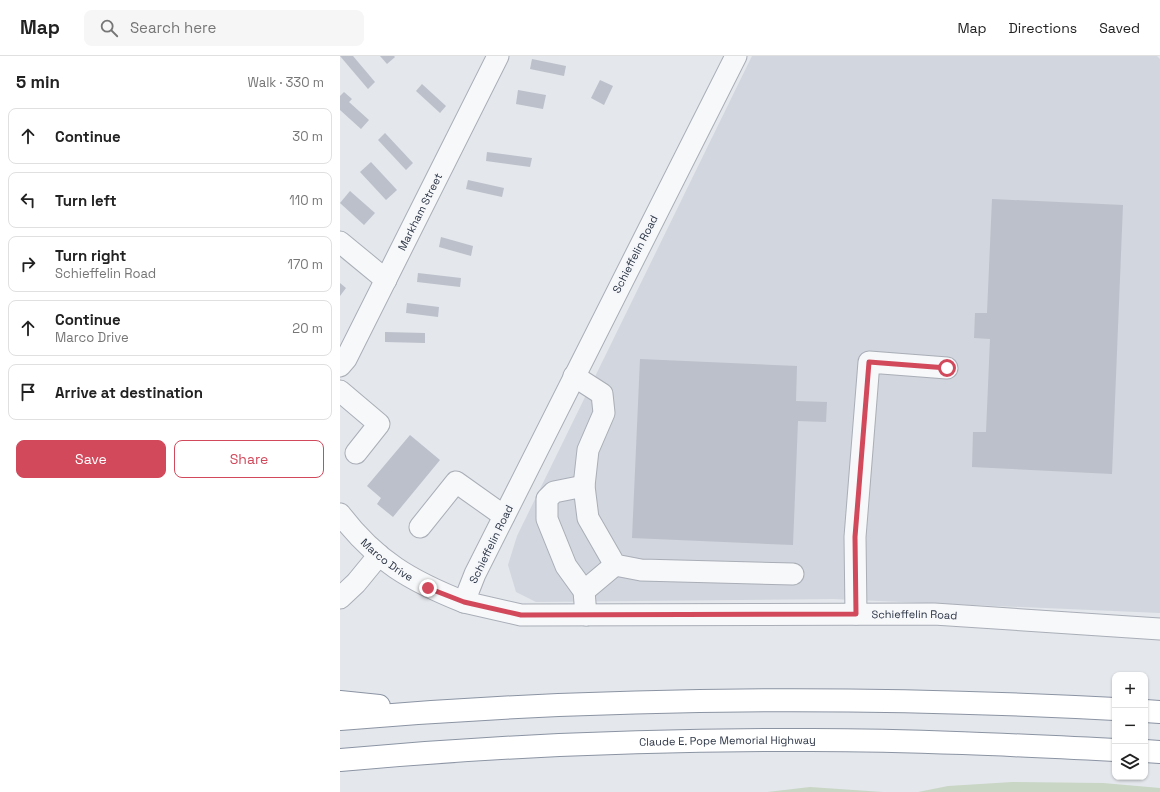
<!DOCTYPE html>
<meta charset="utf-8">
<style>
:root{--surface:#fff;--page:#f6f6f6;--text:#222;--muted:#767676;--line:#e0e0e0;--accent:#d1495b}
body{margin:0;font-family:"Space Grotesk",sans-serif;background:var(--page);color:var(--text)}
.controls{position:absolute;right:12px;bottom:12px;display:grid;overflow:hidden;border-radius:8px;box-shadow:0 1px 3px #0004}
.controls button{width:36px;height:36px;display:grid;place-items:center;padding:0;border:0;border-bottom:1px solid var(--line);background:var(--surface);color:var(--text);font:20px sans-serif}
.stop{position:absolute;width:12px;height:12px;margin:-9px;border:3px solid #d1495b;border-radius:50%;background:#fff}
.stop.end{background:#d1495b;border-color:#fff;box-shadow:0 1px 4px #0008}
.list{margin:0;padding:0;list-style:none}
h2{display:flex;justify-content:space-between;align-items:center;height:52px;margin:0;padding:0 16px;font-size:17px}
h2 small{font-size:13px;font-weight:400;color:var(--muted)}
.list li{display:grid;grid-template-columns:26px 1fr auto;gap:12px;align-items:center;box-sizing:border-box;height:56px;margin:0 8px 8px;padding:0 8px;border:1px solid var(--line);border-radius:8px}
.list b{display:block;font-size:15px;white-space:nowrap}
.list p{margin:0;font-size:13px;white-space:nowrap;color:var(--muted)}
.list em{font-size:13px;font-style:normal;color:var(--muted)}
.actions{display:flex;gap:8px;padding:12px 16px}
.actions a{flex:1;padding:9px 0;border:1px solid var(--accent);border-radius:8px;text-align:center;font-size:14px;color:var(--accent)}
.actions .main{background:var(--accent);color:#fff}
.icon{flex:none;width:22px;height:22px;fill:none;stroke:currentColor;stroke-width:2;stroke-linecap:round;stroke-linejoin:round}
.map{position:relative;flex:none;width:820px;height:736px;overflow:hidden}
header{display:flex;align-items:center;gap:24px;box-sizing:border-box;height:56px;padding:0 20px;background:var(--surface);border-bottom:1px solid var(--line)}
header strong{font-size:19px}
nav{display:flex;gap:22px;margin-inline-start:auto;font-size:14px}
.search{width:280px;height:36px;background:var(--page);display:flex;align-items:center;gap:10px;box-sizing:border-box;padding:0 14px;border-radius:8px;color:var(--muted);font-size:15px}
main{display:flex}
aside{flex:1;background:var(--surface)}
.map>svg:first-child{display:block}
.built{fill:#d2d6de}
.green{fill:#c9d6c5}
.building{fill:#bbc0ca}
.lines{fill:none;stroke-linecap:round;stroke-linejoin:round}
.minor-casing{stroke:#a9aeb7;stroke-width:23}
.highway-casing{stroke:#8b94a3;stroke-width:24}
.minor{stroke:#f7f8fa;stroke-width:21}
.highway{stroke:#fff;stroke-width:22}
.route{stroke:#d1495b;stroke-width:5}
.labels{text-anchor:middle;stroke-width:4;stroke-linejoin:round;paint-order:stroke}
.street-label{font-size:11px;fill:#2b3445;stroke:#f4f6f9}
</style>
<header>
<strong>Map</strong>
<div class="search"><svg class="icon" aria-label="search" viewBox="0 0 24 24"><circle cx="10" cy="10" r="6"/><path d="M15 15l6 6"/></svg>Search here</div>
<nav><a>Map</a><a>Directions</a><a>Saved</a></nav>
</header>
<main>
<aside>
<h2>5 min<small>Walk · 330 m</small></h2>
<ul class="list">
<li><svg class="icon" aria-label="ahead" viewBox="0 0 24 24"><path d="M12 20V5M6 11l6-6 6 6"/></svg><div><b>Continue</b></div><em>30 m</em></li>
<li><svg class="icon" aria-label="left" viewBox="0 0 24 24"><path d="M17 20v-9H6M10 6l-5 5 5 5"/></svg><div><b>Turn left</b></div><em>110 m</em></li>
<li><svg class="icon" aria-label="right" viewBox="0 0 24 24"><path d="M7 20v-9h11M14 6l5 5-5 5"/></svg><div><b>Turn right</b><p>Schieffelin Road</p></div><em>170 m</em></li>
<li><svg class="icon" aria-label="ahead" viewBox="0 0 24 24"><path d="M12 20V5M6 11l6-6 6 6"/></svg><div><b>Continue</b><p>Marco Drive</p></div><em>20 m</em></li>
<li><svg class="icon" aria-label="arrive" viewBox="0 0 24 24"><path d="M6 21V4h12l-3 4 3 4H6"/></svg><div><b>Arrive at destination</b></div></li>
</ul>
<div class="actions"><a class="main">Save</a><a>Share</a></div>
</aside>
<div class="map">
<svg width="820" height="736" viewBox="0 0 820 736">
<rect width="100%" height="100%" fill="#e4e7ec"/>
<path class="built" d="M412 0H817L820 3V557L493 543 196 546 176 536 168 509 177 480Z"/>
<g class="green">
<path d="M672 726 763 727 820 732V736H578L608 730Z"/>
<path d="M470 731 543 736H427Z"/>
</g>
<g class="building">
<path d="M0 0H13L35 26 28 33Z"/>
<path d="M40 0H54L55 1 47 8Z"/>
<path d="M192 3 226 10 224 20 190 13Z"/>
<path d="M260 24 273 30 264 49 251 42Z"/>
<path d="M82 28 106 50 100 57 76 35Z"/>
<path d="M178 34 206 39 203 53 176 48Z"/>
<path d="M4 36 12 43 9 46 29 64 21 73 0 54V40Z"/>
<path d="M45 77 73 107 66 114 38 84Z"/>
<path d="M147 96 192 102 190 111 146 105Z"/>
<path d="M31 106 57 134 46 144 20 116Z"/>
<path d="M128 124 164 132 162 141 126 133Z"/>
<path d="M10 135 35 157 24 169 0 147Z"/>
<path d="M652 143 783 149 772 418 632 411 633 376H646L650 283 634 282 635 257H647Z"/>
<path d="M101 181 133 190 131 200 99 191Z"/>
<path d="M78 217 121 222 120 231 77 226Z"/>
<path d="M0 227 6 232 0 240Z"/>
<path d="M67 247 99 251 98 261 66 257Z"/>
<path d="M45 276 85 277V287L45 286Z"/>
<path d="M300 303 457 310 456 345 487 346 486 366 458 365 453 489 292 482Z"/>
<path d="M70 379 100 404 53 461 37 448 41 442 27 430Z"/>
</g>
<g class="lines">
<g class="minor-casing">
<g id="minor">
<path id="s1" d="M396 0 135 518 124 546 181 559 594 558 820 573"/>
<path d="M0 186 46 224"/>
<path id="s2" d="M0 310 6 303 158 0"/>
<path d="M234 320 262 338 264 357 248 394 244 430 248 462 275 509 301 514 453 518"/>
<path d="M0 335 39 368 16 397"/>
<path d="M244 430 214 436 207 443V463L226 510 244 535 246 559"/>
<path id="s3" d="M0 458C36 505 71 525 124 546"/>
<path d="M80 471 116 426 164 460"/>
<path d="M244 535 275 509"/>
<path d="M0 542 16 527 39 499"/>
<path d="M516 558 515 481 529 306 607 312"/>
</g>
</g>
<g class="highway-casing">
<g id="highway">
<path d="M0 646 39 650"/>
<path d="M805 655 820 656"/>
<path d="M0 663C258 641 517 639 775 653"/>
<path d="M805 695 820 696"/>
<path id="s4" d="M0 704C156 690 314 683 471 684 572 684 674 689 775 694"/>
</g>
</g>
<use href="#minor" class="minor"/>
<use href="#highway" class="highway"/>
</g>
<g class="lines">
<path class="route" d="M88 532 124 546 181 559 516 558 515 481 529 306 607 312"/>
</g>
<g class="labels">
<g class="street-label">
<text dy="4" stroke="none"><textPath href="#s2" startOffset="174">Markham Street</textPath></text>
<text transform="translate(295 198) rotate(-63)" y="4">Schieffelin Road</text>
<text transform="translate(151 488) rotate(-64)" y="4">Schieffelin Road</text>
<text dy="4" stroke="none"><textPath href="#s3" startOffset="66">Marco Drive</textPath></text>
<text dy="4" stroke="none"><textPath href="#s1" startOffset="1062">Schieffelin Road</textPath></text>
<text dy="4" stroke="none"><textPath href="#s4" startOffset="388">Claude E. Pope Memorial Highway</textPath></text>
</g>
</g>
</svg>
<div class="controls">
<button>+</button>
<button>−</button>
<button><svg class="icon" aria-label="layers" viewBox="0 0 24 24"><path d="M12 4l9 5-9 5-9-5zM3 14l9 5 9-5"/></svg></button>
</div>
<div class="stop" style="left:607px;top:312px"></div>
<div class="stop end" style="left:88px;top:532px"></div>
</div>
</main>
